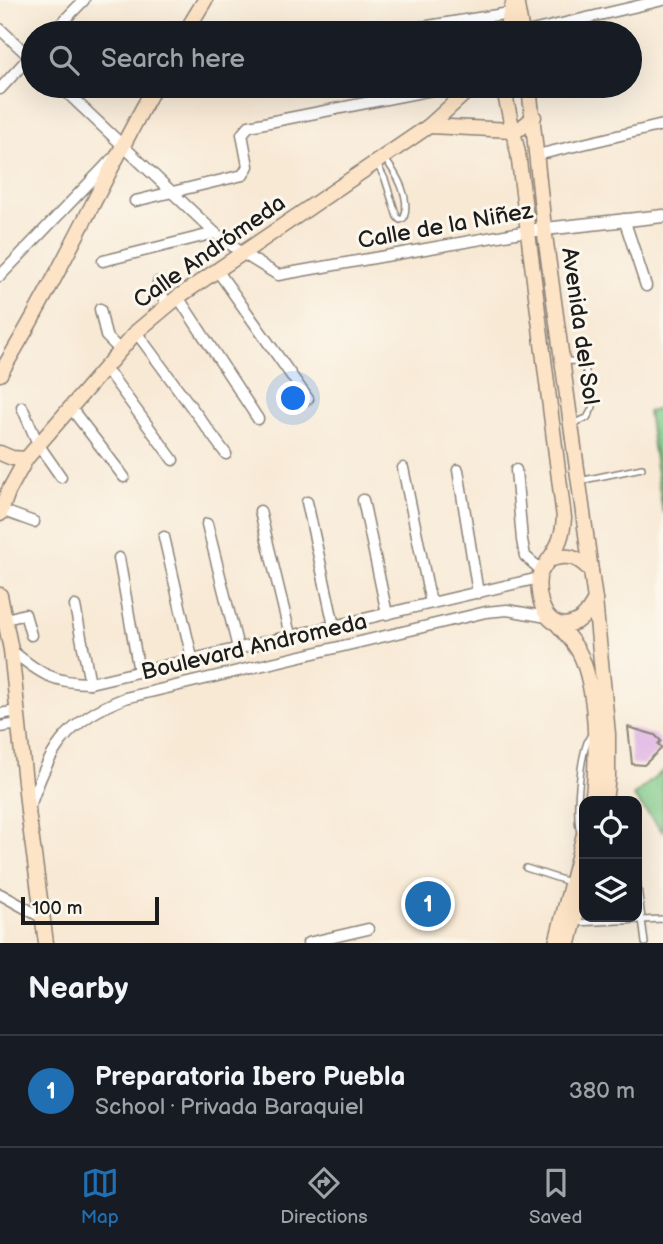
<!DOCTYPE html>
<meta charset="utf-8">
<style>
:root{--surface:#171b24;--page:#242831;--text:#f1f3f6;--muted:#9ea1a6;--line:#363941;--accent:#1f6fb2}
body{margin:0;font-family:"Balsamiq Sans",sans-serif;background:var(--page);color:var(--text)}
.controls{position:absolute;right:21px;bottom:21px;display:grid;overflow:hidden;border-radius:14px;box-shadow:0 7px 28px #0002}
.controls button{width:63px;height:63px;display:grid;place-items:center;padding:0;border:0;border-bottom:2px solid var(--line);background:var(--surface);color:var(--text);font:35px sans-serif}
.scale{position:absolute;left:21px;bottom:18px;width:138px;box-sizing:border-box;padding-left:7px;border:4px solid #1c1c1c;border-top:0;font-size:19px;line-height:24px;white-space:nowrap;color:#1c1c1c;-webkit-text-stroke:5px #fbf7ec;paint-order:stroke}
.you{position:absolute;left:294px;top:399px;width:24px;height:24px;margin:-18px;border:5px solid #fff;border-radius:50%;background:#1a73e8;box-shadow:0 0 0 10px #1a73e833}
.badge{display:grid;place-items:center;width:46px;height:46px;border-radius:50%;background:var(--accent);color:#fff;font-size:23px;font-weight:700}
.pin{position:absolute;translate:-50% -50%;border:4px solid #fff;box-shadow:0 2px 7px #0006}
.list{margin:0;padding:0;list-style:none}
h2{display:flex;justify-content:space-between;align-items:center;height:91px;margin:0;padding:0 28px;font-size:30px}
h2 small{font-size:23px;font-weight:400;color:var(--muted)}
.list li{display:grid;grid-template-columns:46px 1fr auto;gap:21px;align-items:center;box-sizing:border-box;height:112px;padding:0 28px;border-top:2px solid var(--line)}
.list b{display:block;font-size:26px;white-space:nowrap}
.list p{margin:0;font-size:23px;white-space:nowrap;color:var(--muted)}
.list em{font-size:23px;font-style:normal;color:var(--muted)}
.icon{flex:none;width:38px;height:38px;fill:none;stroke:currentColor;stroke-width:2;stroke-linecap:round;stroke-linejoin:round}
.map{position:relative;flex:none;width:663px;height:943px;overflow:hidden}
.search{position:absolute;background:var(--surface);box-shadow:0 7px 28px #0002;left:21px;right:21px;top:21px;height:77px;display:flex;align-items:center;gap:18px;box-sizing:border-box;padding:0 24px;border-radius:38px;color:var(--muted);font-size:26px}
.sheet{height:203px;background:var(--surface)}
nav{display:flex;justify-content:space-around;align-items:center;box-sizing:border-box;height:98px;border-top:2px solid var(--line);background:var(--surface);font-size:19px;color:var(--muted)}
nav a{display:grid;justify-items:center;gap:4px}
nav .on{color:var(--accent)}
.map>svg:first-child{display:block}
.green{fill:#7bc887;stroke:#4c7252;stroke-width:2}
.building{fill:#dba6e3}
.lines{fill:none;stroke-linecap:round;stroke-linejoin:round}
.service-casing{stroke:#8a8278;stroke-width:8}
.minor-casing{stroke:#8a8278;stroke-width:13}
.tertiary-casing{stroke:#8a8278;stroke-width:15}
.secondary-casing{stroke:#8a8278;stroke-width:17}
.service{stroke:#fff;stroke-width:5}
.minor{stroke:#fff;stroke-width:10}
.tertiary{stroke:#fff;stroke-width:12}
.secondary{stroke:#fee4c6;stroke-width:14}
.labels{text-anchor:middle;stroke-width:6;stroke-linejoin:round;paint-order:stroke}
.street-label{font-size:23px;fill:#1c1c1c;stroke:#fbf7ec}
</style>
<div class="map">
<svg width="663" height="943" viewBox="0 0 663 943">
<rect width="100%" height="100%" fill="#fbf7ec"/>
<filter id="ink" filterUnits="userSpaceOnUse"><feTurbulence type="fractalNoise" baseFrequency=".0143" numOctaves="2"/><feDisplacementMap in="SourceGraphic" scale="14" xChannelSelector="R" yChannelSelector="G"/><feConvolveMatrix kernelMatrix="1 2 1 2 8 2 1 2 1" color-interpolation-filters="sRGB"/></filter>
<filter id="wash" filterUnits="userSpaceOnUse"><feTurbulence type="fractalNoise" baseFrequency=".00686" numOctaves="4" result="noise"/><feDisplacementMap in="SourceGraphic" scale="28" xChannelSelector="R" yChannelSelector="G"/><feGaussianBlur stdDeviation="1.57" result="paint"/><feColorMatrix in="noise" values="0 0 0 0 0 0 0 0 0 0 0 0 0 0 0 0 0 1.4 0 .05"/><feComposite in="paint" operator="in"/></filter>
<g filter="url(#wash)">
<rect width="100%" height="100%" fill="#f8e9d5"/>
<g class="green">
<path d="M663 408V513L648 412Z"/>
<path d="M663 771V832L633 796Z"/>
</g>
<g id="blocks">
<path class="building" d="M628 727 655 735 661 741 658 744 662 748 644 765 632 764Z"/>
</g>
</g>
<g filter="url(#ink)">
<use href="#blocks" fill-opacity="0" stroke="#8a8278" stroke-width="2"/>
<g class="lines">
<g class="service-casing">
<g id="service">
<path d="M376 162 385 179 397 217 400 220 404 218C411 198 397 174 384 158"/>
<path d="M563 361C572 361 578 360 585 367L593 407 587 418 571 424"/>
<path d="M579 481 642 468"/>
<path d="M581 836C574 817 580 753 590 736"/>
<path d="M526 868 569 882"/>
<path d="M637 879 645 943"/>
<path d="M575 923 663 919"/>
</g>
</g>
<g class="minor-casing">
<g id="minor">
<path d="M0 29 33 60"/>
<path d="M52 33 84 0"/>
<path d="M384 33 516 12"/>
<path d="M523 33 663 0"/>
<path d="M60 86 215 233 242 253 278 275 527 231"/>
<path d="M0 89 33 53"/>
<path d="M537 155 663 125"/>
<path d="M135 201 243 175 248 166 242 134 249 126 452 86"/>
<path d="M624 219 646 286"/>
<path d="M103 261 215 233"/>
<path d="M217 270 308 399"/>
<path d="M0 276 112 159"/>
<path d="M158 282 166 305"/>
<path d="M178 297 258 419"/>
<path d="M100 309 106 336 120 350"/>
<path d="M136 332 226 454"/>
<path d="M104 369 112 377 173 460"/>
<path d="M22 407 38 444 61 477"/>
<path d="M70 407 124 477"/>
<path d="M403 468 431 603"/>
<path d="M458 470 478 593"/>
<path d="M516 470 522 540 525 556 541 570"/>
<path d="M363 500 387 614"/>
<path d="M307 502 334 626"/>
<path d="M1 510 34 522"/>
<path d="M260 511 290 635"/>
<path d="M207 524 238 648"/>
<path d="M164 537 192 658"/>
<path d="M119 558 139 672"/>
<path d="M75 606 90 683"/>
<path d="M3 620 25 614 31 635"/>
<path d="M11 650C39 673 53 683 90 683L539 578"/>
<path d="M0 714 17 711"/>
<path d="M0 727 18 724"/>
<path d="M29 809C49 751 65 721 125 698L486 612 507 610 547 617"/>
<path d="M0 894 43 918"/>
<path d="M308 943 368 929"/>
</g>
</g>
<g class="tertiary-casing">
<path id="tertiary" d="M527 231 663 216"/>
</g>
<g class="secondary-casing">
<g id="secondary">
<path d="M516 0 522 33"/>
<path d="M185 33 205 0"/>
<path d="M505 33 514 0"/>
<path d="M503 86 518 153 564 518C563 534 559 545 550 558 546 564 541 569 539 577 536 598 546 633 573 623 584 620 589 610 595 600"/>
<path d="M529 86 544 228 595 600 608 734V777L605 801"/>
<path d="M429 126 512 130 521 128 534 117"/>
<path d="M0 374C57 281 102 181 155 86"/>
<path d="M0 453 12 458 26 459"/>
<path d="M0 514 8 492 26 459 136 332 178 297 429 126 473 86"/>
<path d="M549 560C568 553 578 557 591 571"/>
<path d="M0 595 11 650 28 811 46 943"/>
<path d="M558 625C567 635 578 647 583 661 597 698 598 762 592 801"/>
<path d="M556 943 584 834"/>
<path d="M569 943 584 883"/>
</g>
</g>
<use href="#service" class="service"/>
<use href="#minor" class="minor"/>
<use href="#tertiary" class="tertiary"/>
<use href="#secondary" class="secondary"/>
</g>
</g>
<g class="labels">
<g class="street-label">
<text transform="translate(445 225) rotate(-10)" y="8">Calle de la Niñez</text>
<text transform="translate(209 251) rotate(-35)" y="8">Calle Andrómeda</text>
<text transform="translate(581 326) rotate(82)" y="8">Avenida del Sol</text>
<text transform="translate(254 646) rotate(-13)" y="8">Boulevard Andromeda</text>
</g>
</g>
</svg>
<div class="controls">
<button><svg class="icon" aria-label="locate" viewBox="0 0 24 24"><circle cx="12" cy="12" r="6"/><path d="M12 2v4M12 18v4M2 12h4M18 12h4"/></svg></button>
<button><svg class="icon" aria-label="layers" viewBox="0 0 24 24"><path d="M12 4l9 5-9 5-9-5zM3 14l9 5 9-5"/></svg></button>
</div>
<div class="scale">100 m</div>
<div class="you"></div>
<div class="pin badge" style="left:428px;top:904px">1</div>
<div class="search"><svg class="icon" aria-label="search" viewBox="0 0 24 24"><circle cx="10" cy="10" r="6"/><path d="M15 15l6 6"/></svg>Search here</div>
</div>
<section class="sheet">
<h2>Nearby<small></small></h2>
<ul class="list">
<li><span class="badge">1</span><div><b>Preparatoria Ibero Puebla</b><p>School · Privada Baraquiel</p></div><em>380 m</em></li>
</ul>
</section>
<nav>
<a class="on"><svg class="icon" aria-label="map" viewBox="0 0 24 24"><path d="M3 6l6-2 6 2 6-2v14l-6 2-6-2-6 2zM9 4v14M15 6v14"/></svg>Map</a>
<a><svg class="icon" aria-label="directions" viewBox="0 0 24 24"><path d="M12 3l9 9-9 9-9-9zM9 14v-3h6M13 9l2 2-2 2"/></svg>Directions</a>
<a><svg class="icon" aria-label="saved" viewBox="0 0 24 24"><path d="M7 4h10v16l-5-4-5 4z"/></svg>Saved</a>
</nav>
